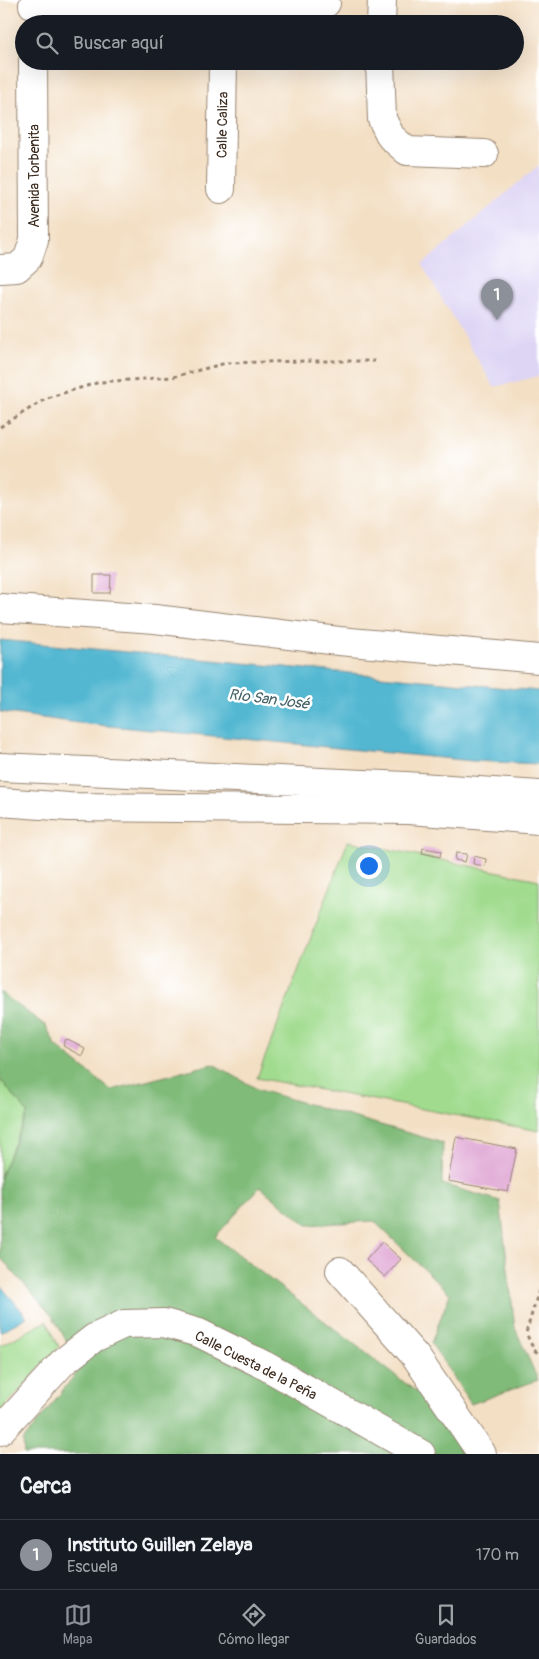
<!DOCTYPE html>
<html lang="es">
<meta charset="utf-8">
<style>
:root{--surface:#171b24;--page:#20242c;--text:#f1f3f6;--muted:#9ea1a6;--line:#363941;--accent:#8c9099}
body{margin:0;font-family:Pangolin,sans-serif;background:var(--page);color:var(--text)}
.you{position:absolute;left:368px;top:865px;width:18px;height:18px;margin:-12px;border:4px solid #fff;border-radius:50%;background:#1a73e8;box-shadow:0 0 0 8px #1a73e833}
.badge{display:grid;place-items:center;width:32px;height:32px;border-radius:50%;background:var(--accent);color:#fff;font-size:16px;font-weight:700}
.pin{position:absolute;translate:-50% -41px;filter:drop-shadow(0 1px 2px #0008)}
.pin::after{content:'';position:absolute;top:26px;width:18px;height:15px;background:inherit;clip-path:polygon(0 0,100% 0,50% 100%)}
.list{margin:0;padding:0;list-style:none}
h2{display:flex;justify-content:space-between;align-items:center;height:65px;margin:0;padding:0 20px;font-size:21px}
h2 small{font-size:16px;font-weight:400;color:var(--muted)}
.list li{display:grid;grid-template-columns:32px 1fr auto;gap:15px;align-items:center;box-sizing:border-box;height:70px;padding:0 20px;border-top:1px solid var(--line)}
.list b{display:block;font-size:19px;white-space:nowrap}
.list p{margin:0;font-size:16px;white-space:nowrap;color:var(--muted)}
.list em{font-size:16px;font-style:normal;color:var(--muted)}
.icon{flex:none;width:28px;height:28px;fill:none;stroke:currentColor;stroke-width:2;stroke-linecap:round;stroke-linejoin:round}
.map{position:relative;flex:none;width:539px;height:1454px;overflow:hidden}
.search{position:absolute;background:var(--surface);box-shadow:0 5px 20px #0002;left:15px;right:15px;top:15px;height:55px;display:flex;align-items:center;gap:12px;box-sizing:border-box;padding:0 18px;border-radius:28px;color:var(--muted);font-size:19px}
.sheet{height:135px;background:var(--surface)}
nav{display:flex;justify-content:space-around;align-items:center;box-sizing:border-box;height:70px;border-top:1px solid var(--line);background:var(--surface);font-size:14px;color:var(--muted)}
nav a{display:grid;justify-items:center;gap:2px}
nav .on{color:var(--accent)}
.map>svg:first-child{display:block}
.built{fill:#ded5f5}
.green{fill:#a0db8e;stroke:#6e8256}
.forest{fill:#80bb79;stroke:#5e724c}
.water{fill:#53b7d1;stroke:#477078}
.building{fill:#e0a7d5}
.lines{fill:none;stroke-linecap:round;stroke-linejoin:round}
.minor-casing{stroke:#978471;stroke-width:30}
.major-casing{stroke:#978471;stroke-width:30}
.path{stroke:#978471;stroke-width:3;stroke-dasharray:4 4;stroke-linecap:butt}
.minor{stroke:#fff;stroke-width:28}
.major{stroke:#fff;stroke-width:28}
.labels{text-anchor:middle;stroke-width:5;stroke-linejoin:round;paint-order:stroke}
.street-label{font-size:14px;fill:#3b2a1e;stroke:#fff}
.water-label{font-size:15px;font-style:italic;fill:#456266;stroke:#fff}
</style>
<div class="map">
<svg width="539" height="1454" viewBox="0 0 539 1454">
<rect width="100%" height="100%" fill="#fff"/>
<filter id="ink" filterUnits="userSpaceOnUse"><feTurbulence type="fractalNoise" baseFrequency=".02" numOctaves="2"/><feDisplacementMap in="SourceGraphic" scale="10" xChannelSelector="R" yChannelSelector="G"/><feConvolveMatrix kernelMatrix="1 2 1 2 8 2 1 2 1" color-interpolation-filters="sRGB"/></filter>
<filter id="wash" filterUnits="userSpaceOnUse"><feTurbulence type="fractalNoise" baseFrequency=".0096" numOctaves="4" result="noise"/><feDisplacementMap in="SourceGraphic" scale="20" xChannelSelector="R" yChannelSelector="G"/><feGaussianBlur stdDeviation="1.12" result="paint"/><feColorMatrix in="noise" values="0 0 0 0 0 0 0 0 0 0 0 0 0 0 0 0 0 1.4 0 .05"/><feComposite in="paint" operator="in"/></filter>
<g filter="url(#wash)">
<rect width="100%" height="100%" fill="#f3dfc4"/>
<path class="built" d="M539 165V376L494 387 422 265Z"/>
<g class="green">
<path d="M348 841 539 880V1131L257 1078Z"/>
<path d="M0 1079 28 1113 0 1177Z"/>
<path d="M47 1321 59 1347 0 1412V1346Z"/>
</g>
<path class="forest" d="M0 992 46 1026 56 1046 111 1090 213 1064 259 1090 443 1143 442 1184 500 1201 515 1328 538 1380 471 1404 431 1343 450 1294 374 1221 307 1225 260 1187 215 1237 448 1416 493 1454H24L23 1441 81 1367 53 1317 0 1257V1177L28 1113 0 1079Z"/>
<g class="water">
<path d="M0 640 539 691V764L472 761 78 723 0 712Z"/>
<path d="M0 1285 27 1317 0 1332Z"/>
</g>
<g id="blocks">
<g class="building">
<path d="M94 575H111L110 593H94Z"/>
<path d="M423 848 441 851 440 857 422 853Z"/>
<path d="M456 853 467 854 465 862 455 860Z"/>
<path d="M474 856 486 859 485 866 473 864Z"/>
<path d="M66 1039 85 1049 82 1056 63 1046Z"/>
<path d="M456 1137 517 1149 508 1192 448 1181Z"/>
<path d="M382 1242 401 1259 385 1277 366 1260Z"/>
</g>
</g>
</g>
<g filter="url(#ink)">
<use href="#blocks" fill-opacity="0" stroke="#978471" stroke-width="1"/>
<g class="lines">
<g class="minor-casing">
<g id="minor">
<path d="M33 5 224 7 326 3"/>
<path d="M381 24 382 0"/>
<path d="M380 61 382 119 391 137 407 151 484 154"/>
<path d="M221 189 223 61"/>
<path d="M0 269 17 268 28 258 34 240 33 61"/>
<path d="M0 608 155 619 339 641 539 659"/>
<path d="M340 1271 416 1357 482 1454"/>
<path d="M0 1431 63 1362 94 1338 124 1324 164 1323 199 1333 264 1365 421 1454"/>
</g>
</g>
<g class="major-casing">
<g id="major">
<path d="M0 767 406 786 539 795"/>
<path d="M0 802 69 807 409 810 539 820"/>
</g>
</g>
<g class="path">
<path d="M0 427 47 398 100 382 173 377 226 363 306 361H375"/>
<path d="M539 1290 526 1333 534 1350 539 1354"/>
</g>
<use href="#minor" class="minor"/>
<use href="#major" class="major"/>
</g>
</g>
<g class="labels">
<g class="street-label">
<text transform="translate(222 125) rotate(-89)" y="5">Calle Caliza</text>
<text transform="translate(34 176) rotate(-90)" y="5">Avenida Torbenita</text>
<text transform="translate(256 1365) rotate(27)" y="5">Calle Cuesta de la Peña</text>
</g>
<g class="water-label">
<text transform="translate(269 699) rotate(7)" y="5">Río San José</text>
</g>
</g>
</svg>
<div class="you"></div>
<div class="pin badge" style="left:497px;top:320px">1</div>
<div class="search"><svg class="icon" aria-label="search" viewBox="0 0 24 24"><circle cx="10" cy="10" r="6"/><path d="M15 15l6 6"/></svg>Buscar aquí</div>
</div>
<section class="sheet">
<h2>Cerca<small></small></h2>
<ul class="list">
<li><span class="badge">1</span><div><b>Instituto Guillen Zelaya</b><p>Escuela</p></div><em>170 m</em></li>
</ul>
</section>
<nav>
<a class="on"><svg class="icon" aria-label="map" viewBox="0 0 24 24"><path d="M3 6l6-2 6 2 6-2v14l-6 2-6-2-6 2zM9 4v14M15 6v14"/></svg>Mapa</a>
<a><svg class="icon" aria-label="directions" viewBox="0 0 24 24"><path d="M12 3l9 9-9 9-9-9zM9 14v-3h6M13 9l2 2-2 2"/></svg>Cómo llegar</a>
<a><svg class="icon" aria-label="saved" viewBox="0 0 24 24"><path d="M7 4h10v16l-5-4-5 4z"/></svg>Guardados</a>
</nav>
